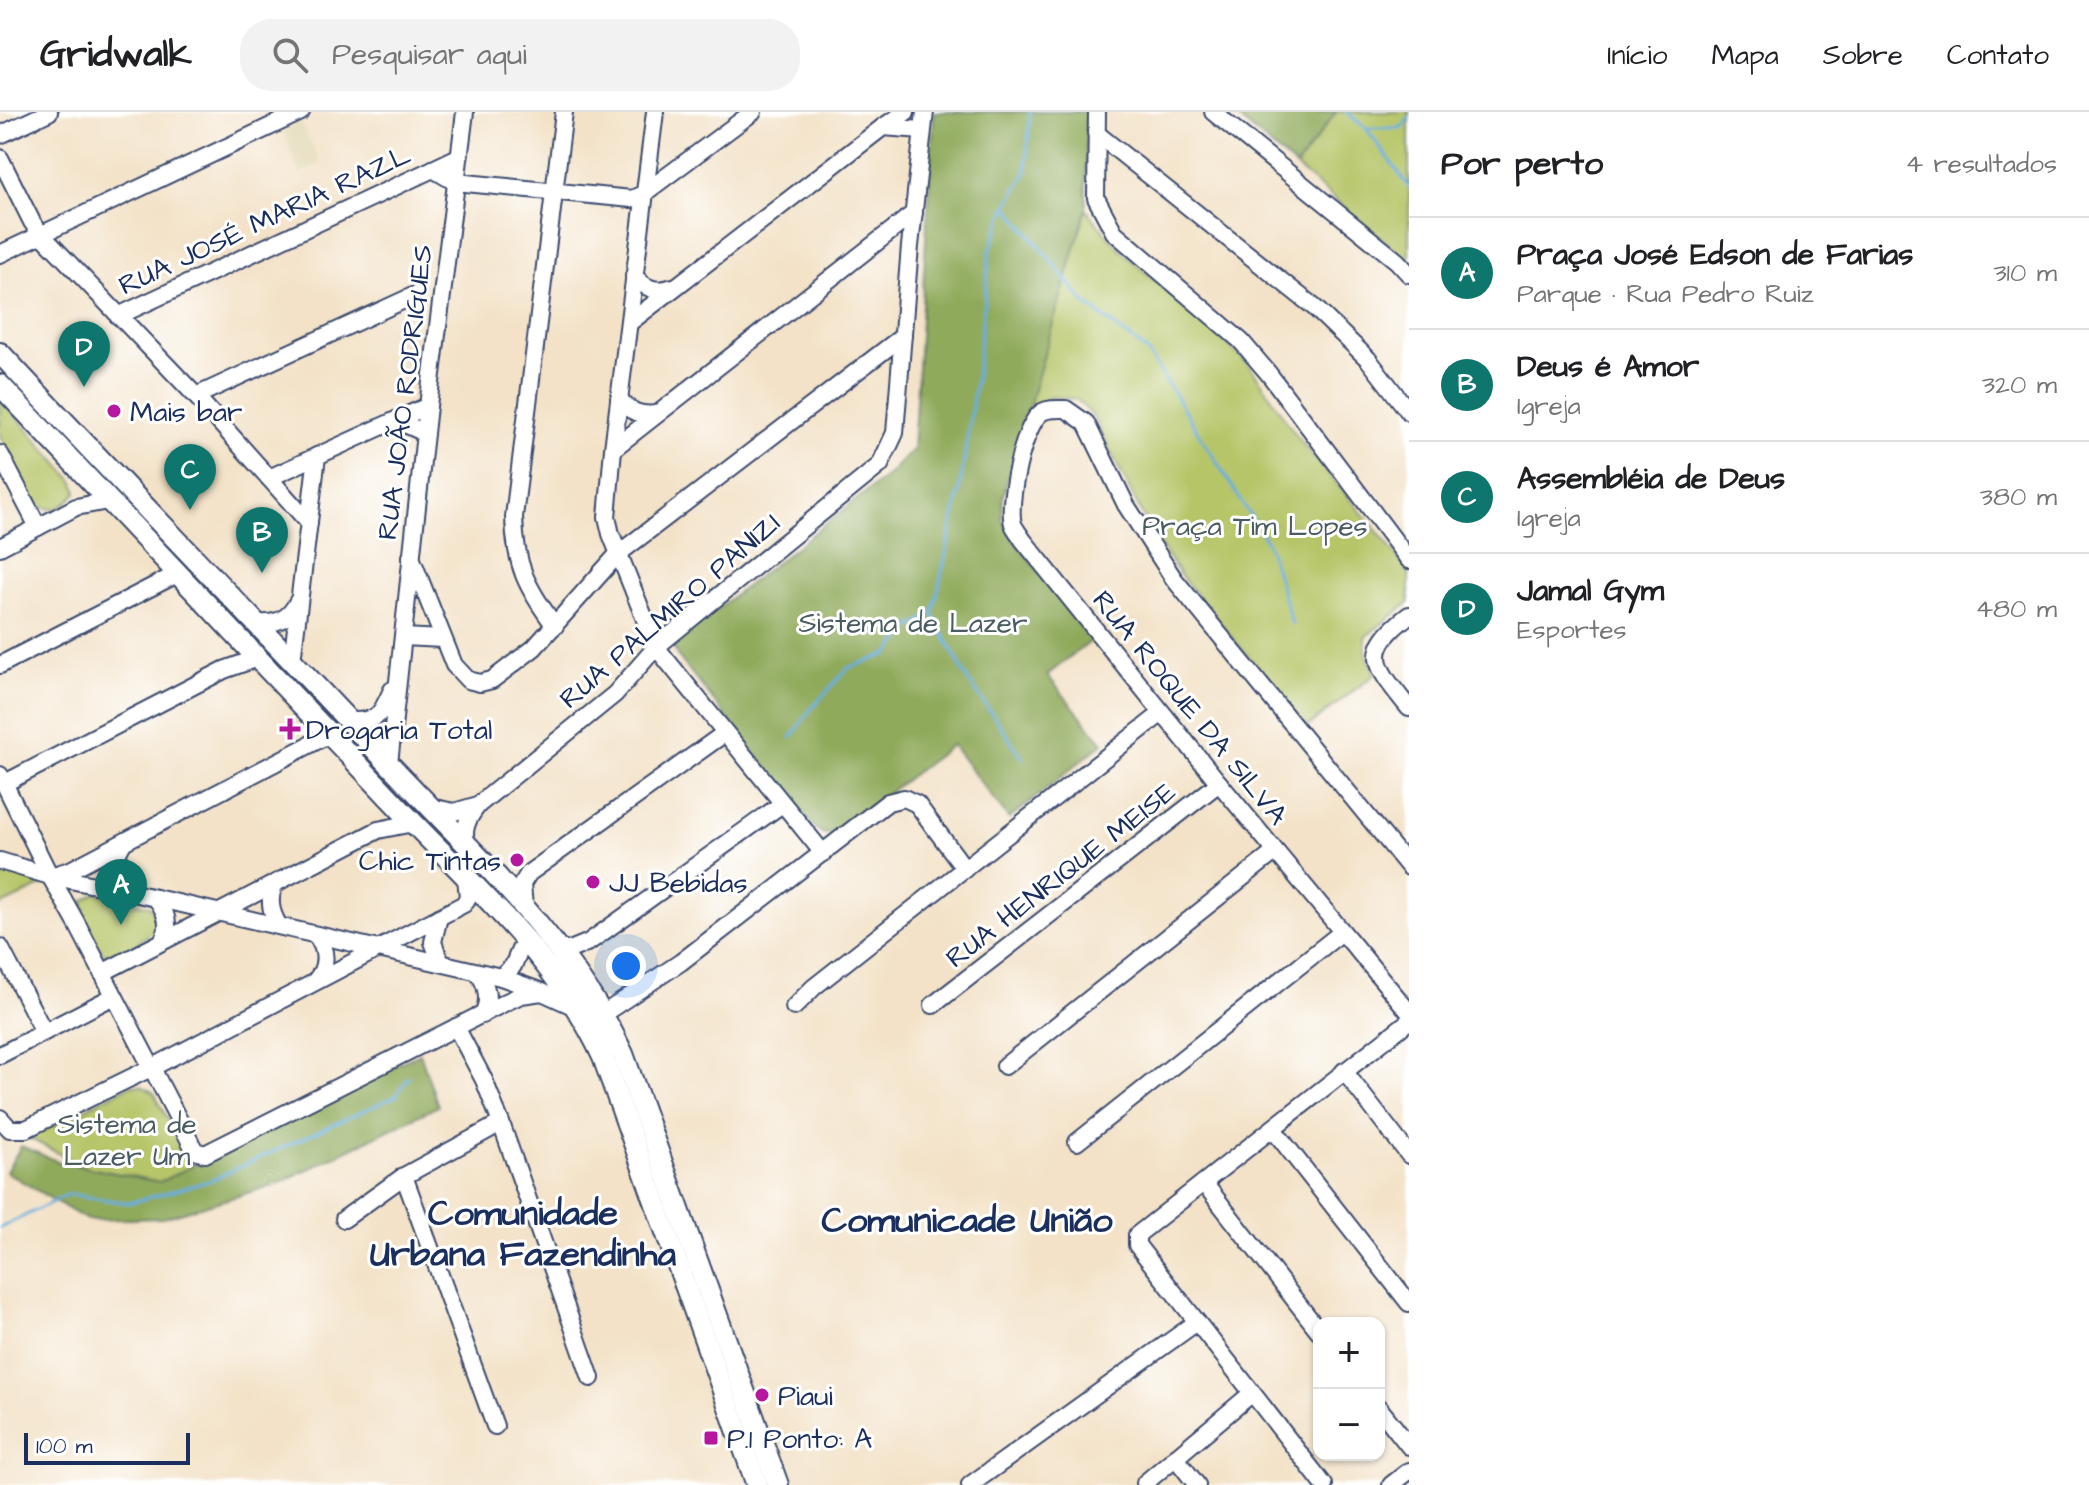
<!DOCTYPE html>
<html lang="pt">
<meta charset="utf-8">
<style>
:root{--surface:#fff;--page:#f2f2f2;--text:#202124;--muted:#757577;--line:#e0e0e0;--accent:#0f766e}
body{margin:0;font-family:"Architects Daughter",sans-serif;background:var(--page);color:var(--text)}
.controls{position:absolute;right:24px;bottom:24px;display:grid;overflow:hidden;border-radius:16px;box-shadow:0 2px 6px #0004}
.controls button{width:72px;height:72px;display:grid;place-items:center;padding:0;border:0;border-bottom:2px solid var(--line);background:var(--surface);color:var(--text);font:40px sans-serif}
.scale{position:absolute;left:24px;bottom:20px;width:166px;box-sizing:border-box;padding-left:8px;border:4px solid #1b2f5e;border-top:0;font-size:22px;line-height:28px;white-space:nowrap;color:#1b2f5e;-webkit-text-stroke:6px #fff;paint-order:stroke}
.you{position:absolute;left:626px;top:854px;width:28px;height:28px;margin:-20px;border:6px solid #fff;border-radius:50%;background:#1a73e8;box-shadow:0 0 0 12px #1a73e833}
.badge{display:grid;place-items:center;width:52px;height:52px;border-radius:50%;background:var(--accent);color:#fff;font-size:26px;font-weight:700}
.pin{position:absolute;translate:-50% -66px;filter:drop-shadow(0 2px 4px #0008)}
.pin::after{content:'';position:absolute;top:42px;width:28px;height:24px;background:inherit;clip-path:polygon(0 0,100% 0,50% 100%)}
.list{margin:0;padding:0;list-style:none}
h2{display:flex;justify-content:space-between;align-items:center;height:104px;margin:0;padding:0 32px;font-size:34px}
h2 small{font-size:26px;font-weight:400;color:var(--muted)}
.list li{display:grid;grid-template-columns:52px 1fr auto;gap:24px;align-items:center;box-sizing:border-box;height:112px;padding:0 32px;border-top:2px solid var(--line)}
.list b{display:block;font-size:30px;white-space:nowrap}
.list p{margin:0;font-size:26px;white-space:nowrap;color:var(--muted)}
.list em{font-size:26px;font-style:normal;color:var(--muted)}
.icon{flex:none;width:44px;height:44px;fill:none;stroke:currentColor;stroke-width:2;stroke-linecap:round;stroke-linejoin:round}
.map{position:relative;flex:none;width:1409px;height:1373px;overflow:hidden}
header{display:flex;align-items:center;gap:48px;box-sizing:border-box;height:112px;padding:0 40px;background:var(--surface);border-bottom:2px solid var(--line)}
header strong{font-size:38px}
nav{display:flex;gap:44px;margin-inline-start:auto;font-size:28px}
.search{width:560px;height:72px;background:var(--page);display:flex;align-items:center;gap:20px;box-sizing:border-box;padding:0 28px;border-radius:32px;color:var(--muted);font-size:30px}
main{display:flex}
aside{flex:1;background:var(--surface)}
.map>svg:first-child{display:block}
.built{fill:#e4dbba}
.green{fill:#b6c568;stroke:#687a63;stroke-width:2}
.forest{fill:#90aa5c;stroke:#566c5d;stroke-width:2}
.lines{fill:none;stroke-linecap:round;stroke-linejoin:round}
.stream{stroke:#66aedd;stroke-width:3}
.minor-casing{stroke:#3b4a6e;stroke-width:20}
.major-casing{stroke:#3b4a6e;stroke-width:24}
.minor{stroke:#fff;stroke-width:16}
.major{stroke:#fff;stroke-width:20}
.poi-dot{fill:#b5179e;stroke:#fff;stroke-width:3}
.labels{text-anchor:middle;stroke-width:6;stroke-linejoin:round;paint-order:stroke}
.street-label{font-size:28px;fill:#1b2f5e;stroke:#fff}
.poi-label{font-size:28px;fill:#1b2f5e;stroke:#fff;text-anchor:start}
.park-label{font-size:28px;fill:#4a5c61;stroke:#fff}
.district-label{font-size:36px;font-weight:bold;fill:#1b2f5e;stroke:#fff}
</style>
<header>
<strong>Gridwalk</strong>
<div class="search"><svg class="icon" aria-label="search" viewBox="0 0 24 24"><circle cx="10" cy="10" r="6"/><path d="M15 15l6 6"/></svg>Pesquisar aqui</div>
<nav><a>Início</a><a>Mapa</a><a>Sobre</a><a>Contato</a></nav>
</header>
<main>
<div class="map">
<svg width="1409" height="1373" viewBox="0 0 1409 1373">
<rect width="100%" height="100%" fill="#fff"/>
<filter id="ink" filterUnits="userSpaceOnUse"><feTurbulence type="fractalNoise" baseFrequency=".0125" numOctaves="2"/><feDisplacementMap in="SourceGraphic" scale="16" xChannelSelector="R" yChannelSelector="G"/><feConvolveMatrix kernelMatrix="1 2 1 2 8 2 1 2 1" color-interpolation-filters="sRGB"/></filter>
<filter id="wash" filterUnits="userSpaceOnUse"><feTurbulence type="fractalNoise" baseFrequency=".006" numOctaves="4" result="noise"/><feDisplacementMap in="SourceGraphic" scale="32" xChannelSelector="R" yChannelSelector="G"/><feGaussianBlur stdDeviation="1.8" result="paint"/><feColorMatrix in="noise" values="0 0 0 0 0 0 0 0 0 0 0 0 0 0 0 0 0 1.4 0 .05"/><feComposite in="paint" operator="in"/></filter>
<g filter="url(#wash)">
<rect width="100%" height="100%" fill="#f3e2c7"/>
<path class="built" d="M300 9 321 51 300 62 283 19Z"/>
<g class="green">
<path d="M1336 0H1409V149L1296 55Z"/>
<path d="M1086 97C1128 155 1190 193 1240 244 1263 267 1278 299 1297 324 1333 371 1377 413 1409 462V491L1365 525 1366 541 1375 562 1307 615 1180 463 1149 416 1092 303 1076 287 1050 285 1026 303Z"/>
<path d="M0 286 74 370 77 380C63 396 57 401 36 393L0 324Z"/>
<path d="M0 755 43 773 0 794Z"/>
<path d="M96 781 149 794C157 801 157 808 155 818L119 844 109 846C94 835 81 808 83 789Z"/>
<path d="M131 973 142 974 154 981 201 1071 127 1077 29 1026Z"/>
</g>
<g class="forest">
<path d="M934 0H1086V98L1003 384 1002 407 1012 426 1094 527 1047 563 1103 631 1009 707 952 633 832 723 822 721 814 715 677 543 674 536 679 527 889 362 913 337Z"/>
<path d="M1231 0H1336L1296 55Z"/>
<path d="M420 941 438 994 278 1072 163 1106 87 1108 6 1060 21 1034 59 1050 160 1070Z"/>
</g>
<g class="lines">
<g class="stream">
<path d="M1346 0 1366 16 1409 75"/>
<path d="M1366 16H1401L1409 5"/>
<path d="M1008 95 1085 191 1147 239 1267 430 1292 512"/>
<path d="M791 626 811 597 848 556 888 542 911 515 931 503"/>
<path d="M1023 646 966 565 933 502 959 381 975 273 990 138 1007 93 1026 61 1030 0"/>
<path d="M0 1116 69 1082 129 1091 209 1069 396 984 409 965"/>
</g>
</g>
</g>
<g filter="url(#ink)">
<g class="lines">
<g class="minor-casing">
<g id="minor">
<path d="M655 0 613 337 607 405 611 422 656 535 823 741"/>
<path d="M1097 0 1096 86 1114 120 1241 229 1269 262 1409 448"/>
<path d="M1213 0 1397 149 1409 162"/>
<path d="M883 15 922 18"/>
<path d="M1096 21 1314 195 1368 247 1409 300"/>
<path d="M0 23 49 0"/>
<path d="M458 45 433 57 455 70 632 87 643 82 753 0"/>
<path d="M0 46 32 110 41 122 196 284 309 411"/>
<path d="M0 142 301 0"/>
<path d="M634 164C646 177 656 181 673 175"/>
<path d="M118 204 433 57"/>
<path d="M629 211 883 15 906 0"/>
<path d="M196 284 417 182"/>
<path d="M619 287C630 300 640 304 657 302"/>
<path d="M425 321 396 308 428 294"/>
<path d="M613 337 914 101"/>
<path d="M0 342 38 415"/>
<path d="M269 366 396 308"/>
<path d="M0 435 76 395 108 389"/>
<path d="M411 445 454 553 468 568 480 571 492 568 534 536 618 442 903 224"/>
<path d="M1409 503C1360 540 1376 555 1409 596"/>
<path d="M253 510C275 514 289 508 298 489"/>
<path d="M555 514C527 476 515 454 514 405L564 0"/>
<path d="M403 525 443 527"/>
<path d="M292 549 317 344"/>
<path d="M0 553 177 462"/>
<path d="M350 609C379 610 381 602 392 578"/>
<path d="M389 652 428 294 465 0"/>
<path d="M0 663 50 764 76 810 195 1039 205 1042 506 890 521 883 542 880"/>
<path d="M5 671 224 558 249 549 254 543"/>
<path d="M430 695 454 700 478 693"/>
<path d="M123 731C112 749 112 762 125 779"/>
<path d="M468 736C461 719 467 707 478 693L615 582 656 535 880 353 895 321 910 134 925 0"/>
<path d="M0 749 50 764 125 779 501 865 542 880 575 895"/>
<path d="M1409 755 1174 467 1126 393 1086 311 1066 297C1058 297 1049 296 1042 300 1023 312 1007 392 1013 412 1015 417 1020 423 1023 428L1219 671 1409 900"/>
<path d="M51 764 70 758 330 622"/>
<path d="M275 771C268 787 270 799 279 814"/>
<path d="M156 786C166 800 172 814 162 829"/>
<path d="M524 796 522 772 529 761 725 621"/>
<path d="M439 805 433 830 441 851"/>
<path d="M316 823C327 838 328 854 316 868"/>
<path d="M0 835 44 920"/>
<path d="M556 835 570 838 589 830 782 692"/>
<path d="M477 860C487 871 491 890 482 903"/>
<path d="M102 861 378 718 408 712 417 715"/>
<path d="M501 865 513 854 524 828"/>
<path d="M933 893 1219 671"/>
<path d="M794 895 814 875 1162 601"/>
<path d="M603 902 681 850 888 690 904 686 917 692 965 757"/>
<path d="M456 915 484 968 501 1011 591 1266"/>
<path d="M0 943 114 884"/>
<path d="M1005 954 1275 740"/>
<path d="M1344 959 1409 1043"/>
<path d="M0 1006 10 1017H26L159 952 464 792 468 785 466 766"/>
<path d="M1273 1017 1409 1191"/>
<path d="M1077 1030 1342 820"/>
<path d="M404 1064 495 1314"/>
<path d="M1204 1071 1319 1219"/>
<path d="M344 1107 404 1064 501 1011"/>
<path d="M1379 1296 1409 1334"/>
<path d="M1175 1345 1197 1373"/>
<path d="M1145 1371 1251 1282"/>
<path d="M970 1373 1197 1210"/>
<path d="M1324 1373 1137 1133V1123L1409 909"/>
<path d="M1391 1373 1409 1359"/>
</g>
</g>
<g class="major-casing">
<g id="major">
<path d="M0 241C128 379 260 513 388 651 473 741 570 828 623 942L778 1373"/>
<path d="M0 273C133 415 267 555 400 697 473 774 558 847 603 945L757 1373"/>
</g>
</g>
<use href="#minor" class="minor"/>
<use href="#major" class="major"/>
</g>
</g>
<g class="poi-dot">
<circle cx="114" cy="299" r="8"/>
<path d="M286 605h8v8h8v8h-8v8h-8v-8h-8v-8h8z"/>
<circle cx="517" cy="748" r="8"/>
<circle cx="593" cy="770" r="8"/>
<circle cx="762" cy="1283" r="8"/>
<rect x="703" y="1318" width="16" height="16" rx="4"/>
</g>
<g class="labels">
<g class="street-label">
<text transform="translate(264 107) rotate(-25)" y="10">RUA JOSÉ MARIA RAZL</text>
<text transform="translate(404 280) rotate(-83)" y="10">RUA JOÃO RODRIGUES</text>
<text transform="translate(669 498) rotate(-41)" y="10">RUA PALMIRO PANIZI</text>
<text transform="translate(1191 595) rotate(51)" y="10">RUA ROQUE DA SILVA</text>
<text transform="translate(1060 762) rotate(-38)" y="10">RUA HENRIQUE MEISE</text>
</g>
<g class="poi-label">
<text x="130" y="309">Mais bar</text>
<text x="306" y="627">Drogaria Total</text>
<text x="501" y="758" text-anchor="end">Chic Tintas</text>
<text x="609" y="780">JJ Bebidas</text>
<text x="778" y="1293">Piaui</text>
<text x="727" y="1336">P.1 Ponto: A</text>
</g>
<g class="park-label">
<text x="1255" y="423">Praça Tim Lopes</text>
<text x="913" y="520">Sistema de Lazer</text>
<text x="127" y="1021">Sistema de<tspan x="127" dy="32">Lazer Um</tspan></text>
</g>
<g class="district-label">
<text x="523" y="1112">Comunidade<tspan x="523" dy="41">Urbana Fazendinha</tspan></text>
<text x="967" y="1119">Comunicade União</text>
</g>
</g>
</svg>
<div class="controls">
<button>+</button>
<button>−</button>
</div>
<div class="scale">100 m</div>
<div class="you"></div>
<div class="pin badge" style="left:121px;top:813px">A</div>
<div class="pin badge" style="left:262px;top:461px">B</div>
<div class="pin badge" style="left:190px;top:398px">C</div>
<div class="pin badge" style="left:84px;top:275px">D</div>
</div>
<aside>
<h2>Por perto<small>4 resultados</small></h2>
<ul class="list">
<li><span class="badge">A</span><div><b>Praça José Edson de Farias</b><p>Parque · Rua Pedro Ruiz</p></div><em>310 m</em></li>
<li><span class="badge">B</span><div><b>Deus é Amor</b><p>Igreja</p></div><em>320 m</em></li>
<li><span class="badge">C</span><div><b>Assembléia de Deus</b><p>Igreja</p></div><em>380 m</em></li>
<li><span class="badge">D</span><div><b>Jamal Gym</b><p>Esportes</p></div><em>480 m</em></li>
</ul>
</aside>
</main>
